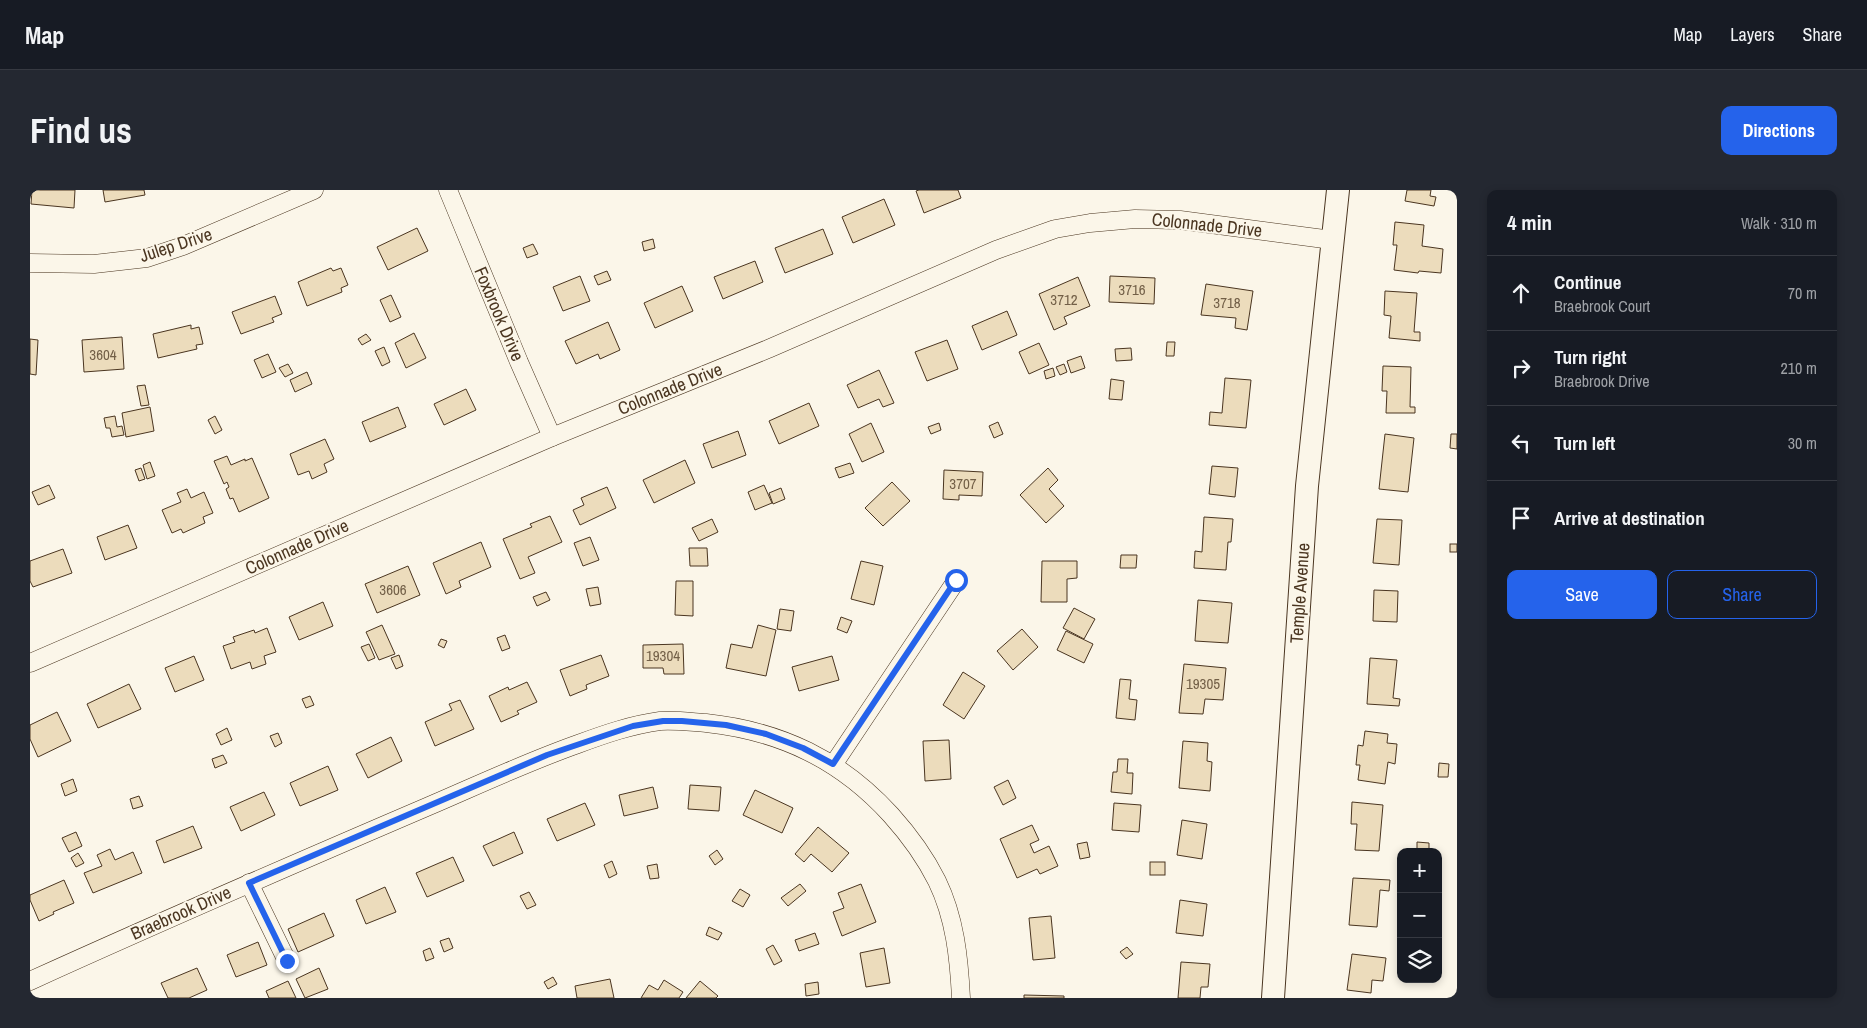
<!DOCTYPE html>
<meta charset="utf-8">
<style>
:root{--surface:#171b24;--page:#242831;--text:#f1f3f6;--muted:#9ea1a6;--line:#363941;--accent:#2563eb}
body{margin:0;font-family:"Archivo Narrow",sans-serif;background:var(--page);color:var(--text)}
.controls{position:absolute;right:15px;bottom:15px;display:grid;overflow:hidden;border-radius:10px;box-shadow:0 2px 8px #0003}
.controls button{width:45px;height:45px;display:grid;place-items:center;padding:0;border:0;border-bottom:1px solid var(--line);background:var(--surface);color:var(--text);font:25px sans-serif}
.stop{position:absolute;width:15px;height:15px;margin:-11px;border:4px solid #2563eb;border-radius:50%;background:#fff}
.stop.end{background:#2563eb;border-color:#fff;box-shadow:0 1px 5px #0008}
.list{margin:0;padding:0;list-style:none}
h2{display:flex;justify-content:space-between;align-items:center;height:65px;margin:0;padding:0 20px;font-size:21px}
h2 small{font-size:16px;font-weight:400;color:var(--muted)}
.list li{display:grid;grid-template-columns:32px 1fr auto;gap:15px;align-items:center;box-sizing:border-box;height:75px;padding:0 20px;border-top:1px solid var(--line)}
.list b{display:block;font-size:19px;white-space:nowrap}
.list p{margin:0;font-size:16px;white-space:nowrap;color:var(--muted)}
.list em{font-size:16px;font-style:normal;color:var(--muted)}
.actions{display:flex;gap:10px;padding:15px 20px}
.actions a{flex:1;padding:11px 0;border:1px solid var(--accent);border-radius:10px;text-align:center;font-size:18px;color:var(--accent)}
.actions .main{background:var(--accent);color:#fff}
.icon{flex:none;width:28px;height:28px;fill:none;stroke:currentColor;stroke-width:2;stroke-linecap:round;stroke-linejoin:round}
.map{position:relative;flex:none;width:1427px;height:808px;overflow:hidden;border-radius:10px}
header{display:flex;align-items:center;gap:30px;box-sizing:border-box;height:70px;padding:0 25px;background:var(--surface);border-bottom:1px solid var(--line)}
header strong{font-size:24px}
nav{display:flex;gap:28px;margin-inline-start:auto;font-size:18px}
.intro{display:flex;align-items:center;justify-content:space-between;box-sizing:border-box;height:120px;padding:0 30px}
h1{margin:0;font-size:35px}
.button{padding:12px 22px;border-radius:10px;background:var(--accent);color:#fff;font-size:18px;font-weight:700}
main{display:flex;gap:30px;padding:0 30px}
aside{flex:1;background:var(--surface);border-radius:10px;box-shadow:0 2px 8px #0003}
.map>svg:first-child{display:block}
.building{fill:#ecdcbc;stroke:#4a3520}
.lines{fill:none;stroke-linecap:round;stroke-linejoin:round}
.minor-casing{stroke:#4a3520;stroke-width:19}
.tertiary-casing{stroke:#4a3520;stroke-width:24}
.minor{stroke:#fbf6e9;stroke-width:18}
.tertiary{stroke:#fbf6e9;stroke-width:22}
.route{stroke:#2563eb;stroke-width:6}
.labels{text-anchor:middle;stroke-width:4;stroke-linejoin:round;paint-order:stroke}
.number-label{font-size:15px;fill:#725f47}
.street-label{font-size:18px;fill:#4a3520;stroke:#fbf6e9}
</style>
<header>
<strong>Map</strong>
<nav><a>Map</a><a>Layers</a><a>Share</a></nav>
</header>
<div class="intro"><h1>Find us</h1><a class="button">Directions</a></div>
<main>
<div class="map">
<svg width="1427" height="808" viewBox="0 0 1427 808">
<rect width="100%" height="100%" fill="#fbf6e9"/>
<g class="building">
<path d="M2 0H45L44 18 1 14Z"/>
<path d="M73 0H114L115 5 75 12Z"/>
<path d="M889 0H928L931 8 894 23 886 1Z"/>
<path d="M1377 0H1401L1400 6 1406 7 1404 16 1375 11Z"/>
<path d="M854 9 865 35 823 53 812 27Z"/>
<path d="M1365 32 1394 35 1392 56 1413 59 1411 83 1389 81 1388 83 1364 80 1367 55H1363Z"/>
<path d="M387 38 398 61 358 80 347 57Z"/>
<path d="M793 39 803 64 755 83 745 58Z"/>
<path d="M623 49 625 58 614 61 612 52Z"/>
<path d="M503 54 508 64 497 68 493 58Z"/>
<path d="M725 71 733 92 693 109 684 87Z"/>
<path d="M301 78 303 81 311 78 318 95 311 98 312 102 277 116 268 92Z"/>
<path d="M577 81 581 90 568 95 564 86Z"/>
<path d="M550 86 560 111 533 121 523 97Z"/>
<path d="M1080 86 1125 88 1124 114 1079 112Z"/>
<path d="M1048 87 1060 116 1034 127 1037 134 1024 140 1009 104Z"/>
<path d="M1176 94 1223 101 1217 140 1205 138 1206 128 1171 125Z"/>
<path d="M652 96 663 121 625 138 614 113Z"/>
<path d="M1355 101 1387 103 1384 142H1390V151L1359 148 1361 126 1354 125Z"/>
<path d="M361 105 371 127 360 132 350 110Z"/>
<path d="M245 106 252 124 242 128 244 132 211 144 202 122Z"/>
<path d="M977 121 987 145 952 160 942 136Z"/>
<path d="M578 132 590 160 570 169 568 164 546 174 535 151Z"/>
<path d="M161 135V139L169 137 173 154 166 155 167 159 128 168 123 144Z"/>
<path d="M384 143 396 168 376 178 365 153Z"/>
<path d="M336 144 341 150 332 155 328 149Z"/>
<path d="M92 147 94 179 54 182 52 150Z"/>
<path d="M0 149 8 150 6 185 0 184Z"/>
<path d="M917 150 928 179 897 191 885 162Z"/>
<path d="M1137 152H1145L1144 166H1136Z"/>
<path d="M1009 153 1019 175 999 184 989 162Z"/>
<path d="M354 157 360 172 352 176 345 161Z"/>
<path d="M1101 158 1102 170 1086 171 1085 159Z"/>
<path d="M238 164 246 182 232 188 224 170Z"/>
<path d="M1051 166 1055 178 1041 183 1037 171Z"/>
<path d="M258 174 263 183 255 187 249 178Z"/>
<path d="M1034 174 1037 182 1030 185 1026 177Z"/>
<path d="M1353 176 1381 177 1380 217H1385V223H1356L1357 201H1352Z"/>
<path d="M1023 178 1025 186 1016 189 1014 181Z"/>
<path d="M849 180 864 213 853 217 849 209 828 218 817 195Z"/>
<path d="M277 182 282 194 265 202 260 190Z"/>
<path d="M1195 188 1221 190 1216 238 1179 235 1180 222 1192 223Z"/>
<path d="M1081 189 1094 191 1092 210 1079 209Z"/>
<path d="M115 195 119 215 111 216 107 196Z"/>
<path d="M436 199 446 220 414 235 404 214Z"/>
<path d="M779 213 789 236 749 254 739 231Z"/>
<path d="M120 217 124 241 96 247 92 223Z"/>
<path d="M368 217 376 237 340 252 332 232Z"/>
<path d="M85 226 87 237 92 236 94 245 82 247 80 238H76L74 228Z"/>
<path d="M185 226 192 240 185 244 178 230Z"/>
<path d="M968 232 973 244 964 248 959 236Z"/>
<path d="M841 233 854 262 832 272 819 244Z"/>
<path d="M909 233 911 240 901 244 898 237Z"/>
<path d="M708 241 716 265 682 278 673 254Z"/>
<path d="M1355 244 1384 248 1378 302 1349 299Z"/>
<path d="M1421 244H1427V259L1420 258Z"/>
<path d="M295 249 304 269 294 274 297 282 282 289 279 281 268 285 260 264Z"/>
<path d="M197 266 201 275 215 269V271L222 268 239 308 209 322 203 308 200 309 196 299 199 297 197 292 194 294 184 271Z"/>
<path d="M655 270 665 293 624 313 613 290Z"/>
<path d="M120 272 125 286 117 289 113 275Z"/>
<path d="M820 273 824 283 809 288 805 278Z"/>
<path d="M1182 276 1208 278 1205 307 1179 304Z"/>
<path d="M111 278 115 289 109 291 105 280Z"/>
<path d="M1018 278 1028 290 1019 299 1034 316 1016 333 990 305Z"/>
<path d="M914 280 953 282 952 306 929 305V310L913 309Z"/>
<path d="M862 292 880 311 853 336 835 318Z"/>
<path d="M19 295 25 308 8 315 2 302Z"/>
<path d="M734 295 742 313 725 320 718 302Z"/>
<path d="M577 297 586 318 550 335 543 320 554 315 551 308Z"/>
<path d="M751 298 755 309 743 314 739 303Z"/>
<path d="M157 299 161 308 174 302 183 323 173 327 175 333 153 343 151 339 142 343 132 320 151 312 147 303Z"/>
<path d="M520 326 532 352 498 367 505 383 490 389 473 349 502 337 500 334Z"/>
<path d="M1174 327 1203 329 1201 352H1198L1196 380 1164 378 1165 361 1172 362Z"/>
<path d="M682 329 688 342 669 351 662 338Z"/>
<path d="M1347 329 1372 330 1369 375 1343 373Z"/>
<path d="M98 335 107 358 75 370 67 347Z"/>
<path d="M560 347 569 370 553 376 544 353Z"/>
<path d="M451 352 461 377 429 391 431 397 416 404 403 373Z"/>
<rect x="1420" y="354" width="7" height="8"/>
<path d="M659 358H677L678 376H660Z"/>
<path d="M33 359 42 383 3 397 0 391V371Z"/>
<path d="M1091 365H1107L1106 378H1090Z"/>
<path d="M831 371 853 376 844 415 821 409Z"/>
<path d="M1012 371H1047V388L1037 389V412H1011Z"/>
<path d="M378 376 390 405 347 423 335 394Z"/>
<path d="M646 391H663V426L645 425Z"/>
<path d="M568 397 571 414 560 416 556 399Z"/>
<path d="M1344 400 1368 401 1367 432 1343 431Z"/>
<path d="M516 402 520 410 507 416 503 407Z"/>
<path d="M1168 410 1202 413 1198 453 1165 451Z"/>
<path d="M293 412 303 436 269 450 259 427Z"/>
<path d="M1044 418 1065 429 1054 449 1033 438Z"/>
<path d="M750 419 764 421 761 441 747 439Z"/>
<path d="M811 427 822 431 817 443 807 439Z"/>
<path d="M352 435 365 464 349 470 336 442Z"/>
<path d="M728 435 746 440 736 486 696 478 701 454 722 458Z"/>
<path d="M237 438 246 462 234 466 236 474 222 479 220 472 201 479 193 456 205 452 203 447 224 440 225 443Z"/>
<path d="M992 439 1008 457 983 480 967 461Z"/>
<path d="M1036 441 1063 454 1054 473 1027 460Z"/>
<path d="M475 445 480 458 472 461 467 448Z"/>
<path d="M411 449 417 451 414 458 408 455Z"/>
<path d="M339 454 345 468 338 471 331 457Z"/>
<path d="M653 454 654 484H634L633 478H613V455Z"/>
<path d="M369 465 373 476 366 479 361 468Z"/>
<path d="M571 465 579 486 556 495 557 499 540 506 530 480Z"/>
<path d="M164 466 174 490 145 502 135 478Z"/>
<path d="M802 466 809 490 769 501 762 477Z"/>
<path d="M1340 468 1367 470 1363 508 1370 509 1369 516 1337 514Z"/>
<path d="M1154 474 1196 478 1193 510 1175 509 1173 524 1149 523Z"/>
<path d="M933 482 955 496 934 529 913 515Z"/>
<path d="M1090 489 1101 490 1099 509 1107 510 1105 530 1086 528Z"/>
<path d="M497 492 507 512 487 521 489 524 471 532 459 506 478 497 479 500Z"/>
<path d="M99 494 111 519 68 538 57 514Z"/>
<path d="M280 506 284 515 276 518 272 509Z"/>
<path d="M430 510 444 539 405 556 395 532 422 520 419 514Z"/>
<path d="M27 522 41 551 8 567 0 549V535Z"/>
<path d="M197 538 202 550 191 555 186 544Z"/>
<path d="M1335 541 1358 544 1357 553 1367 554 1365 574 1358 572 1355 594 1328 590 1330 575H1326L1328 555 1333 556Z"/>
<path d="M248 543 252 553 245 557 240 546Z"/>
<path d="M361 547 372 571 338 588 326 564Z"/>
<path d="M919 550 921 589 895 591 893 551Z"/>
<path d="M1153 551 1178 553 1177 571 1182 572 1180 601 1149 598Z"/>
<path d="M193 565 197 573 185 578 182 569Z"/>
<path d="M1088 569H1098L1097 583H1103L1102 604 1081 602 1083 582H1087Z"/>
<path d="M1409 573 1419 574 1418 587H1408Z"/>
<path d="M298 576 308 600 270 616 260 593Z"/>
<path d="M43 589 47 601 35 606 31 594Z"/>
<path d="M978 590 986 608 973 615 964 597Z"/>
<path d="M660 595 691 597 689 621 658 619Z"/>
<path d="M623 597 628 618 594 626 589 605Z"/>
<path d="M725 600 763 618 752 643 713 625Z"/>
<path d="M234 602 245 625 211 641 200 617Z"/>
<path d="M109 606 113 616 103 619 100 609Z"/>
<path d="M1322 612 1353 615 1349 661 1325 660 1327 634H1321Z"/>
<path d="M555 613 565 635 527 651 517 629Z"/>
<path d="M1084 613 1111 615 1109 642 1082 640Z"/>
<path d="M1152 630 1177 634 1172 669 1147 665Z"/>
<path d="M1002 635 1009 650 1000 654 1004 663 1019 656 1028 676 1010 684 1007 679 987 688 970 649Z"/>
<path d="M163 636 172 658 134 673 126 651Z"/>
<path d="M788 637 819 663 802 682 781 664 774 672 765 664Z"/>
<path d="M46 642 52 656 39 662 32 648Z"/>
<path d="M484 642 493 663 463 676 453 656Z"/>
<path d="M1057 652 1060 667 1050 669 1047 654Z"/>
<path d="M1387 652 1399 653V661H1387Z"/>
<path d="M80 659 85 670 103 662 112 683 63 703 54 683 72 676 67 665Z"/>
<path d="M687 660 693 669 685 675 679 666Z"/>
<path d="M48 663 54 673 46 677 41 668Z"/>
<path d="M423 667 434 691 397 707 386 683Z"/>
<path d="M582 671 587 684 579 688 574 675Z"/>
<rect x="1120" y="672" width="15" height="13"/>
<path d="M627 674 629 688 620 689 617 676Z"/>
<path d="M1323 688 1360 690 1359 701 1350 700 1347 737 1319 735Z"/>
<path d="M34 690 44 713 23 722 24 724 9 731 0 710V705Z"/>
<path d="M770 694 776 701 758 716 751 708Z"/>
<path d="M831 694 846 732 812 746 803 722 814 718 808 703Z"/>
<path d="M355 697 366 722 336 734 326 710Z"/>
<path d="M710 699 720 705 713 717 702 711Z"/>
<path d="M499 702 506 715 497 719 490 706Z"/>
<path d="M1150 710 1177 714 1173 746 1146 743Z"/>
<path d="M294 723 304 746 268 762 258 739Z"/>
<path d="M1021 726 1025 768 1003 770 999 728Z"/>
<path d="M679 737 692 743 688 750 676 745Z"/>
<path d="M785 743 789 754 769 761 765 750Z"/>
<path d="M419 748 423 758 414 762 410 751Z"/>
<path d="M228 752 237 775 206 787 197 765Z"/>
<path d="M743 755 752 771 744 775 736 759Z"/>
<path d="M1097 757 1103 764 1096 769 1090 762Z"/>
<path d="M400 758 404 768 396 771 393 761Z"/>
<path d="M854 758 860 793 836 797 830 763Z"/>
<path d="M1322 764 1356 768 1353 791 1342 790 1341 803 1317 800Z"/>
<path d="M1151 772 1180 774 1178 797H1171L1170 808H1148Z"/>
<path d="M167 778 177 800 159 808H138L131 793Z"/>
<path d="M289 778 298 799 275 808 266 789Z"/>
<path d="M523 787 527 794 518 799 514 792Z"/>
<path d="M580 789 584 808H547L545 796Z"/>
<path d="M634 790 653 802 649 808H611L619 795 628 800Z"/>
<path d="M258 791 266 808H239L236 801Z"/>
<path d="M670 791 688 806 686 808H656Z"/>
<path d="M788 792 789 804 776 806 775 794Z"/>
<path d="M994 805 1034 806V808H994Z"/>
</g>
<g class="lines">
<g class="minor-casing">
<g id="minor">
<path d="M418 0 489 172 522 247"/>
<path d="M0 73 64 74 117 68 153 56 284 0"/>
<path d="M0 473 522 247 738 159 966 60 1025 39 1060 33 1105 29 1150 30 1302 50"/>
<path d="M803 575 926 391"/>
<path d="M219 693 257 771"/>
<path d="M0 791C132 731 266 673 399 616 448 595 497 572 548 554 575 544 601 535 630 531 646 530 661 532 676 533 751 541 811 570 861 625 879 645 895 667 907 691 925 728 929 768 931 808"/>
</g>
</g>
<g class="tertiary-casing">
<path id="tertiary" d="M1243 808 1277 296 1308 0"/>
</g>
<use href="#minor" class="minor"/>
<use href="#tertiary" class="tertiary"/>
</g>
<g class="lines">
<path class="route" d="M257 771 219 693 517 565 603 536 633 531H652L696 535 736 544 773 558 803 574 926 390"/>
</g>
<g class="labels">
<g class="number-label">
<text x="1102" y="105">3716</text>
<text x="1034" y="115">3712</text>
<text x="1197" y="118">3718</text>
<text x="73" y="170">3604</text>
<text x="933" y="299">3707</text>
<text x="363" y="405">3606</text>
<text x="633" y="471">19304</text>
<text x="1173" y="499">19305</text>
</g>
<g class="street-label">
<text transform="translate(1177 35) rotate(6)" y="6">Colonnade Drive</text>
<text transform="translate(146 55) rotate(-18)" y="6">Julep Drive</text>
<text transform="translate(469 124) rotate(67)" y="6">Foxbrook Drive</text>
<text transform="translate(640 199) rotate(-22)" y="6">Colonnade Drive</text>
<text transform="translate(267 357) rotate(-24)" y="6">Colonnade Drive</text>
<text transform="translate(1270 403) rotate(-86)" y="6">Temple Avenue</text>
<text transform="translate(151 723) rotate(-24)" y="6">Braebrook Drive</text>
</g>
</g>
</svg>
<div class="controls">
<button>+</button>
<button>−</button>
<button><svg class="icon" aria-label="layers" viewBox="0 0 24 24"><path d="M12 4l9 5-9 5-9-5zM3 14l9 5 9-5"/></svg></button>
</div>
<div class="stop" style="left:926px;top:390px"></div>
<div class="stop end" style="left:257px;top:771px"></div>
</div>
<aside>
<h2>4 min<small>Walk · 310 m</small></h2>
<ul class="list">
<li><svg class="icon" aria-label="ahead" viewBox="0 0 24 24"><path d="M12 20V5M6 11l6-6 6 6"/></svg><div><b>Continue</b><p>Braebrook Court</p></div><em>70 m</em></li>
<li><svg class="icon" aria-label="right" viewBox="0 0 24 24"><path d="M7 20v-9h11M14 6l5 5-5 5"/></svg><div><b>Turn right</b><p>Braebrook Drive</p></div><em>210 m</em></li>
<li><svg class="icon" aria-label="left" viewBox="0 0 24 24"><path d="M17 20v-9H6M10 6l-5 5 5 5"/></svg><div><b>Turn left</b></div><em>30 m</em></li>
<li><svg class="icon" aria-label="arrive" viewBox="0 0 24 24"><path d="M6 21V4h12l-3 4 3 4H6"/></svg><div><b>Arrive at destination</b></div></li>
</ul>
<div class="actions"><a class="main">Save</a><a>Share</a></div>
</aside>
</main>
